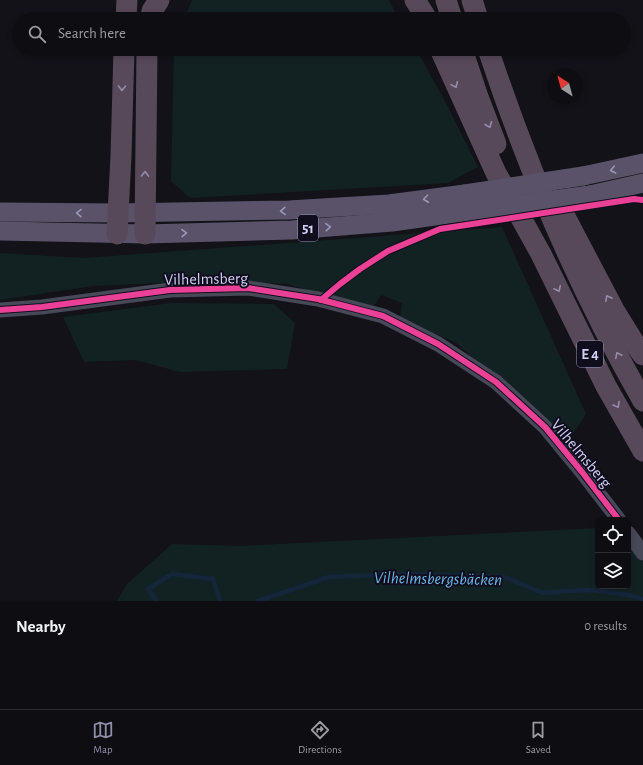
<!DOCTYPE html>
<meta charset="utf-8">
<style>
:root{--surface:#0e0e12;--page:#1c1c20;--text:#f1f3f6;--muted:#9b9c9f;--line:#2e2e32;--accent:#8f8daa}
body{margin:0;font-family:"Alegreya Sans",sans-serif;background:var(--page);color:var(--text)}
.controls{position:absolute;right:12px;bottom:12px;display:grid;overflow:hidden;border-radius:6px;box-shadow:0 2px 6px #0003}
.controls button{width:36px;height:36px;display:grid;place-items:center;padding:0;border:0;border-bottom:1px solid var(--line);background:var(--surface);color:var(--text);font:20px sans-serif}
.compass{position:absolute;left:547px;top:68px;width:36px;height:36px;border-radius:50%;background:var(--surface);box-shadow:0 2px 6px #0003;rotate:324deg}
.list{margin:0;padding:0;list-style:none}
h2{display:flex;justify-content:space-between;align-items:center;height:52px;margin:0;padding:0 16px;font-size:17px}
h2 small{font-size:13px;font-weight:400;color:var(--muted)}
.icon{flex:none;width:22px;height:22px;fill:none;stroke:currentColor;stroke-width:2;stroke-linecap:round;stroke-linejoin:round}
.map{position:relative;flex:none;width:643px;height:601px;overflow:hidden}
.search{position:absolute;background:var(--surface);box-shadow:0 2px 6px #0003;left:12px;right:12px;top:12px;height:44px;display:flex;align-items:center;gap:10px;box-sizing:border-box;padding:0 14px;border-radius:22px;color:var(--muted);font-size:15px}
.sheet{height:108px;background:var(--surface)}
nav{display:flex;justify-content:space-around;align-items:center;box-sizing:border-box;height:56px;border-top:1px solid var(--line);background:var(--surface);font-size:11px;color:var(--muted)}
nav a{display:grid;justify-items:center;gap:2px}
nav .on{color:var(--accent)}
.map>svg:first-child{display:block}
.green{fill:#122222}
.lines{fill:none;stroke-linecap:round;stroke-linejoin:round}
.stream{stroke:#15253b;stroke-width:4.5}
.minor{stroke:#474858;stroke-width:15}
.major{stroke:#595269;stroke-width:19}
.highway{stroke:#58495a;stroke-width:21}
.major-bridge{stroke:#595269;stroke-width:19}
.cycleway-casing{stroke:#100e1c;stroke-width:8}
.cycleway{stroke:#ea4096;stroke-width:6}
.oneway{stroke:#958ca9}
.oneway2{stroke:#9c97b8}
.labels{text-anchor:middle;stroke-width:4;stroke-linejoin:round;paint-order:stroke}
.shield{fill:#100e1c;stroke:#9895b6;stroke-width:1}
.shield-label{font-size:15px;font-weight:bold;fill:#d2cff8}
.street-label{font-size:16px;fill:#d2cff8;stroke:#100e1c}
.water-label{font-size:17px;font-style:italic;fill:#6bb6ea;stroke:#100e1c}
</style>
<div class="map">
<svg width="643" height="601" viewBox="0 0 643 601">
<rect width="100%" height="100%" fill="#121218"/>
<g class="green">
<path d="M192 0H389L399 19H184Z"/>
<path d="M174 49H416L446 103 478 167 448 183 190 198 171 181Z"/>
<path d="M502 227 586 414 570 439 533 410 455 342 400 319 402 303 381 295 372 309 287 284 206 281 93 286 0 300V253L84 258Z"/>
<path d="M171 303 274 304 295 323 287 369 180 372 135 360 84 362 63 317Z"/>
<path d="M598 528V586H628V548L643 558V601H117L127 584 172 544 240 546Z"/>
</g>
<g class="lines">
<g class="stream">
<path d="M157 601 148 589 172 574 213 579 220 601"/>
<path d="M258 601 329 577 409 574 504 577 543 593 565 591 591 590 629 595 643 599"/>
</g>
<g class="minor">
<path d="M0 310 42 307 170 290 248 288 318 299 383 316 438 344 496 382 545 427 582 472 619 520"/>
<path d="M628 533 643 553"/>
</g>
<g class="major">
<path d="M583 176 643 163"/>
<path d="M590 195 643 183"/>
<path d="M0 212 118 213 289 210 389 204 465 194"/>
<path d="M0 231 145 234 292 230 392 222 470 211"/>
</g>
<g class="highway">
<path d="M415 0 427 19"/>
<path d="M446 0 452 19"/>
<path d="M472 0 478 19"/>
<path d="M126 19 127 0"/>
<path d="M151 19 152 11 159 0"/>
<path d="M440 49 496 173 541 254 606 386 643 451"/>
<path d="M462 49 478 97 496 144"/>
<path d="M488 49C528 170 580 291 643 401"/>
<path d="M563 213 614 310 635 344 643 355"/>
<path d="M117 234 121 156 124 49"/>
<path d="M145 234 147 49"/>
</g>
<g class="major-bridge">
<path d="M465 194 583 176"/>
<path d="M470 211 590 195"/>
</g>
<g class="cycleway-casing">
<g id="cycleway">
<path d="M321 300 340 284 360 269 388 251 440 229 634 199 643 200"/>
<path d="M0 310 42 307 170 290 248 288 318 299 383 316 438 344 496 382 545 427 582 472 619 520"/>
</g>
</g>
<use href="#cycleway" class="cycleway"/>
</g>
<defs><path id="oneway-chevron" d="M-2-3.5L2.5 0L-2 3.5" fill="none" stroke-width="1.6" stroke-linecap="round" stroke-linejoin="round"/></defs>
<g class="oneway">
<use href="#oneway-chevron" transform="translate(455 85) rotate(66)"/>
<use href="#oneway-chevron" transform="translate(122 88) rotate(91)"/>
<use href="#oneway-chevron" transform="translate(489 125) rotate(68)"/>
<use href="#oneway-chevron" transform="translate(145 174) rotate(-89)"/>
<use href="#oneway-chevron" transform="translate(558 289) rotate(64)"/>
<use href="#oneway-chevron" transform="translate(608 298) rotate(-117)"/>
<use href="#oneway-chevron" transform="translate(618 355) rotate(-117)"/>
<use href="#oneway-chevron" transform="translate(617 405) rotate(60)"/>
</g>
<g class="oneway2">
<use href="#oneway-chevron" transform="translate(613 170) rotate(168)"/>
<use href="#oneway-chevron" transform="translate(426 199) rotate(173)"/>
<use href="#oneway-chevron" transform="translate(283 211) rotate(179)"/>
<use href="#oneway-chevron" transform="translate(79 213) rotate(-179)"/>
<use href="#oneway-chevron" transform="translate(328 227) rotate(-4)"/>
<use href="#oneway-chevron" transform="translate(184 233) rotate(-2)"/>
</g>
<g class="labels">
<g class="shield">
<rect x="298" y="215" width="20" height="26" rx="3"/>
<rect x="577" y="341" width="26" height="26" rx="3"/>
</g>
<g class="shield-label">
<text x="308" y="233">51</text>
<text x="590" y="359">E 4</text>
</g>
<g class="street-label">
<text transform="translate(206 278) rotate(-1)" y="6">Vilhelmsberg</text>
<text transform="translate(582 453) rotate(50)" y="6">Vilhelmsberg</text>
</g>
<g class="water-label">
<text transform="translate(438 578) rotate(1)" y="6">Vilhelmsbergsbäcken</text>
</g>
</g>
</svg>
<div class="controls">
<button><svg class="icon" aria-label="locate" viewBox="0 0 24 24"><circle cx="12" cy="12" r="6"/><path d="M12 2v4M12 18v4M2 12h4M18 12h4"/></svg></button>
<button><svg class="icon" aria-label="layers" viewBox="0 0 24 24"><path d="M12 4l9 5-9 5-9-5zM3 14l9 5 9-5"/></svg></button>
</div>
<svg class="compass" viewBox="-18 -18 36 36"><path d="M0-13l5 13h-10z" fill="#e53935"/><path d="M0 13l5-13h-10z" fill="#9b9c9f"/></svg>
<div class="search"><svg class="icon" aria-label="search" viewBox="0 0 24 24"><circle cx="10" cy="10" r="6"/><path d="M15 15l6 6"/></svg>Search here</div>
</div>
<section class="sheet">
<h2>Nearby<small>0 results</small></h2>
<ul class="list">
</ul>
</section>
<nav>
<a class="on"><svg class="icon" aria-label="map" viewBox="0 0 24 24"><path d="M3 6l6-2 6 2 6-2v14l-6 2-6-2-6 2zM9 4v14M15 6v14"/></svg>Map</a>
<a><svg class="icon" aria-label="directions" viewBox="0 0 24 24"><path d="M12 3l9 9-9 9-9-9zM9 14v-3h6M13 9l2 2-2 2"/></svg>Directions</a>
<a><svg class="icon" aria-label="saved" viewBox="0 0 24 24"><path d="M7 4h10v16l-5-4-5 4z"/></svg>Saved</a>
</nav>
